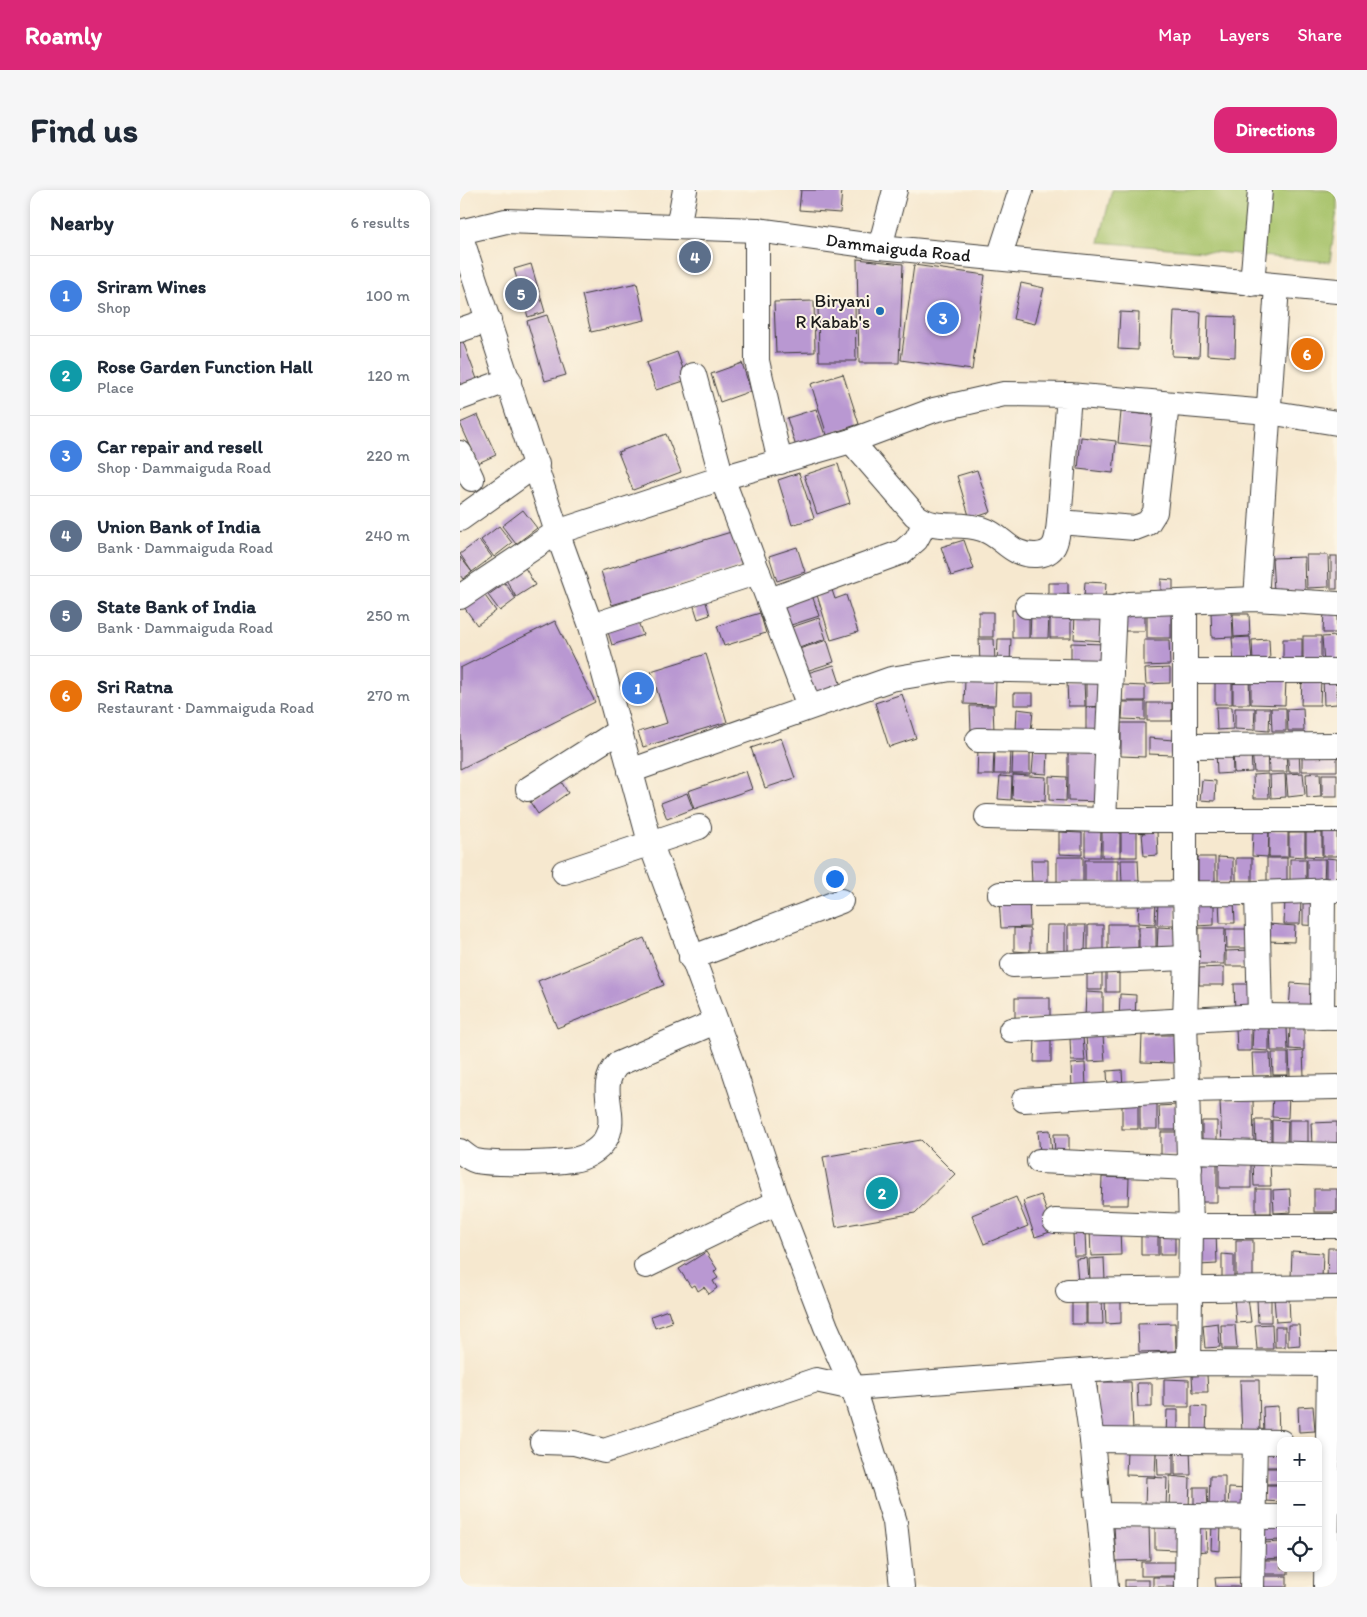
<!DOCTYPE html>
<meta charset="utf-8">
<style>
:root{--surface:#fff;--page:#f6f6f7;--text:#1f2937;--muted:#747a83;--line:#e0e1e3;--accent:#db2777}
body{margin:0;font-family:Itim,sans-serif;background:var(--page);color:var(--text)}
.controls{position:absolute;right:15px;bottom:15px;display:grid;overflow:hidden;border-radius:10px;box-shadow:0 2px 8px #0003}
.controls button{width:45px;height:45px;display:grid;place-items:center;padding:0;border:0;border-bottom:1px solid var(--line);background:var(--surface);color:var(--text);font:25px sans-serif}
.you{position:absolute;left:374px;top:688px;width:18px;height:18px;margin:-12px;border:4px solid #fff;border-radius:50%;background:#1a73e8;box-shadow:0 0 0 8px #1a73e833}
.badge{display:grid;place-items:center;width:32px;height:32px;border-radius:50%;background:var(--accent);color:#fff;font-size:16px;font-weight:700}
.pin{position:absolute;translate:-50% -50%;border:2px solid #fff;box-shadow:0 1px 5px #0006}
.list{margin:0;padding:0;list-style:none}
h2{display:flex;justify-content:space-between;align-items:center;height:65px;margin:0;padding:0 20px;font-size:21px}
h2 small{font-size:16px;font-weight:400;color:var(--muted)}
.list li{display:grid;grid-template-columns:32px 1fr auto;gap:15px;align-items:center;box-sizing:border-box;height:80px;padding:0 20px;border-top:1px solid var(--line)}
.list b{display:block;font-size:19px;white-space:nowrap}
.list p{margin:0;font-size:16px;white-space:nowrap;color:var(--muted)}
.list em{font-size:16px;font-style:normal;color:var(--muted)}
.icon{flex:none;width:28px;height:28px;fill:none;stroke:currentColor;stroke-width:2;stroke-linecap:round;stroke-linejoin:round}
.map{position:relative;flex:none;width:877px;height:1397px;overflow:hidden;border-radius:15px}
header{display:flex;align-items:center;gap:30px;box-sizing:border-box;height:70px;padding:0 25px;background:var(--accent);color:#fff}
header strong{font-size:24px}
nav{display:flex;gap:28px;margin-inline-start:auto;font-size:18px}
.intro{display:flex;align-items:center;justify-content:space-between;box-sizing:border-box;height:120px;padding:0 30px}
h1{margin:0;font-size:35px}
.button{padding:12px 22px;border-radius:15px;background:var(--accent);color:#fff;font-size:18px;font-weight:700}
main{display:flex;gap:30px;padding:0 30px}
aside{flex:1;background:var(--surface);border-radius:15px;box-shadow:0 2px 8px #0003}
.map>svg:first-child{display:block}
.green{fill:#a7c36a;stroke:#627043}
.building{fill:#b998d2}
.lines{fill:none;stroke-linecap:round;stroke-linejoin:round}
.minor-casing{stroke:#3d3b37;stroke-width:26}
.minor{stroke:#fff;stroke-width:24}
.poi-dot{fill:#1f6fb2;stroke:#fcf5e5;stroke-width:2}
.labels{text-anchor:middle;stroke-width:4;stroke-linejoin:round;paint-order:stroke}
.street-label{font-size:18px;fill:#1c1c1c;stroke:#fcf5e5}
.poi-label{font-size:18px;fill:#1c1c1c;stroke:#fcf5e5;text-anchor:end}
</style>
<header>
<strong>Roamly</strong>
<nav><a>Map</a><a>Layers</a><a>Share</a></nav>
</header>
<div class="intro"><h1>Find us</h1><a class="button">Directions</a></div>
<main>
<aside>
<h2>Nearby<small>6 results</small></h2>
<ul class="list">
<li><span class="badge" style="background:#3f7fe0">1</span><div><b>Sriram Wines</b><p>Shop</p></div><em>100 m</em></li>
<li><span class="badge" style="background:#0f9aa8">2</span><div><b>Rose Garden Function Hall</b><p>Place</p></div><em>120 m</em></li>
<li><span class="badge" style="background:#3f7fe0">3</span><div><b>Car repair and resell</b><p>Shop · Dammaiguda Road</p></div><em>220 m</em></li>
<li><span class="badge" style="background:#5c6f8a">4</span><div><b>Union Bank of India</b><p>Bank · Dammaiguda Road</p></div><em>240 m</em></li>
<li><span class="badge" style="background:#5c6f8a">5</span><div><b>State Bank of India</b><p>Bank · Dammaiguda Road</p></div><em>250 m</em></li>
<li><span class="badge" style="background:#e8710a">6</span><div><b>Sri Ratna</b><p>Restaurant · Dammaiguda Road</p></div><em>270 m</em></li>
</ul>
</aside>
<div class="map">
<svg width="877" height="1397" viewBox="0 0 877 1397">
<rect width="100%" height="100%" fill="#fcf5e5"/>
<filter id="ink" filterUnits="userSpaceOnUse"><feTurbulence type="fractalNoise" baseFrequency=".02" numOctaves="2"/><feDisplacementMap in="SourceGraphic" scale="10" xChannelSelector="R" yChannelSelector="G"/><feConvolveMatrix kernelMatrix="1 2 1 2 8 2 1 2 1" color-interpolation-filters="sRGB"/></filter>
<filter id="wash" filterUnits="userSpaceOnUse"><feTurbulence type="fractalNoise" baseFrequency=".0096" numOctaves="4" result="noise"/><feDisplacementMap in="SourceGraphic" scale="20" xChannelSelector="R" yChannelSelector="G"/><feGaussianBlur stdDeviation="1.12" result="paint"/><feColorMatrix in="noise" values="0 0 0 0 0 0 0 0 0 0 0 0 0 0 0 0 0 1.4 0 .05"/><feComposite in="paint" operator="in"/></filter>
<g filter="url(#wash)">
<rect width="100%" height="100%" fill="#f6e8cf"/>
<path class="green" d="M652 0H877V19L870 72 639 52Z"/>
<g id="blocks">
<g class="building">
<path d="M341 0H382L380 23 339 20Z"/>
<path d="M397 69 443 74 439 173H399Z"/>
<path d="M71 74 85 122 68 127 54 79Z"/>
<path d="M454 75 525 85 512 180 441 170Z"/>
<path d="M177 93 185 130 131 142 122 105Z"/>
<path d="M561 93 584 98 575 134 553 129Z"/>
<path d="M354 111 355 162 316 163 314 112Z"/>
<path d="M395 113 396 171H359L358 114Z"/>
<path d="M714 121 741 122 739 167 712 166Z"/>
<path d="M660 122 679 123 678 160 658 159Z"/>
<path d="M87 125 106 185 85 191 67 131Z"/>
<path d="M748 126 776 127 775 167 747 165Z"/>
<path d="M2 149 17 189 0 195V150Z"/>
<path d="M217 162 227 190 196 200 186 173Z"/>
<path d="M282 173 291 201 260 212 251 184Z"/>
<path d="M383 184 399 234 367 245 351 194Z"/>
<path d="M356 219 367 251 337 260 327 228Z"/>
<path d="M661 222 700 226 697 257 658 253Z"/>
<path d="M18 225 36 265 18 273 0 233Z"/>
<path d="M206 244 221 282 173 300 158 262Z"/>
<path d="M621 247 656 251 653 283 618 279Z"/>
<path d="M378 274 390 313 357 324 344 285Z"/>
<path d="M517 280 531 322 510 329 497 286Z"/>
<path d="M339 283 354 328 332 335 318 290Z"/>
<path d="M63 320 77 338 56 354 42 336Z"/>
<path d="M39 336 52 353 34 367 21 350Z"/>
<path d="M271 342 282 376 152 415 141 381Z"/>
<path d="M19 350 32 367 12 382 0 364Z"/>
<path d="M504 350 514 379 491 386 481 357Z"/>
<path d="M337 357 345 382 317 391 309 366Z"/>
<path d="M846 365H868L869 397 847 398Z"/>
<rect x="871" y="366" width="6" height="33"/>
<path d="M0 367 12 382 3 389 0 385Z"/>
<path d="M844 367 845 400 814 402 812 368Z"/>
<path d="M64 376 75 395 56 407 45 388Z"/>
<path d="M701 389 713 390V408L701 407Z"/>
<path d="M625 392 646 393 645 408 624 407Z"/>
<path d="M45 393 56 409 40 421 28 405Z"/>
<path d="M588 393H608V407L588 408Z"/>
<path d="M372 400 375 409 386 405 398 442 371 450 357 405Z"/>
<path d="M23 403 36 421 17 435 4 417Z"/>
<path d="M352 405 359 426 325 437 318 416Z"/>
<path d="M244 406 250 425 238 429 232 410Z"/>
<rect x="552" y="420" width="17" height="28"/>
<path d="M864 420 877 421V443H863Z"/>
<rect x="519" y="422" width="14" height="25"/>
<path d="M662 422 685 423V441H661Z"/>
<path d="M772 422 773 447 752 448 751 423Z"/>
<path d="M300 423 306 443 264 456 257 436Z"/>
<path d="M571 423 589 424 588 448H570Z"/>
<rect x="590" y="423" width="21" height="25"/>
<path d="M615 423 647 425 645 451 614 449Z"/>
<rect x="687" y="423" width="24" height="25"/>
<path d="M773 424H789L790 446 774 447Z"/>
<path d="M359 428 366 449 336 459 329 438Z"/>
<path d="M177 429 183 445 152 455 147 439Z"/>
<path d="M95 431 135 512 0 579V478Z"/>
<rect x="843" y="446" width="18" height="28"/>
<path d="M877 446V472L864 473 862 447Z"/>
<path d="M790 447 792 472 774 473 772 448Z"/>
<path d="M519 449H534L535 472 520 473Z"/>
<path d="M538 449H551L550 474 537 473Z"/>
<path d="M809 449 810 471 793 472 792 450Z"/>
<path d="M823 449H842V473L823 474Z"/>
<path d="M367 450 374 472 343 482 336 460Z"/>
<path d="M684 450H709L710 475 684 476Z"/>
<path d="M611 453 646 454 645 476 611 475Z"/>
<path d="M246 464 267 532 183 557 178 542 207 533 191 481Z"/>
<path d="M374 475 381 496 351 506 344 484Z"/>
<path d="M710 478V493L686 494 685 479Z"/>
<rect x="755" y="488" width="17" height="26"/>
<path d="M842 488H861L860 515H841Z"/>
<path d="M863 488H877V514L864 515Z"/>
<path d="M773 489H789L790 514H773Z"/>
<path d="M791 489H826L825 515 791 514Z"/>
<path d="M505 490 536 491 535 515 504 514Z"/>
<path d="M624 491 625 516H608L607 492Z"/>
<path d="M626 491H643V516L626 517Z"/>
<path d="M662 495 685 496V511H662Z"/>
<rect x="554" y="503" width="19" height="12"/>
<path d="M442 504 456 548 429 557 415 513Z"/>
<path d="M663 512H685V530L662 529Z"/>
<rect x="687" y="513" width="25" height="18"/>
<path d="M510 516H533L534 541H511Z"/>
<rect x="626" y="517" width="18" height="25"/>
<path d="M756 517H772L773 539 757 540Z"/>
<path d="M775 518H795L794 540 775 539Z"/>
<path d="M796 518H810L809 541 796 540Z"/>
<path d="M811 518H826V541H812Z"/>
<path d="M843 518 844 541H828L827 519Z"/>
<path d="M557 519 573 521 571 542 556 541Z"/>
<path d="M661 533H685V567L661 566Z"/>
<path d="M321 548 335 588 305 598 291 558Z"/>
<path d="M689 548 713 550V565L689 564Z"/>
<path d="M553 558H570V584H552Z"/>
<path d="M772 558 773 583 757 584 756 559Z"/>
<path d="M773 558H791L792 582 774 583Z"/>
<path d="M807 558 808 582H794L792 559Z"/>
<path d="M518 559 534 560 533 585H517Z"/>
<path d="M574 559 588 560 587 584 572 583Z"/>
<path d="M809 559H826L827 582H810Z"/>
<path d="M839 559 840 582H829L827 560Z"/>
<path d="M842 559 877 560V581H842Z"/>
<path d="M535 560H551L550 584H534Z"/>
<path d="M608 561 644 562 643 612 608 611Z"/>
<path d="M286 581 292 599 234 619 228 601Z"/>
<path d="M96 583 108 603 78 624 70 612 92 596Z"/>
<path d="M843 583 845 605 828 607 826 584Z"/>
<path d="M860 583 861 607 847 608 846 584Z"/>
<path d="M808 584 809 608H794L793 585Z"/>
<path d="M825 584 826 607 811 608 810 585Z"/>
<rect x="862" y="584" width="15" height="23"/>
<path d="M553 585 586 587 585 611 552 609Z"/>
<path d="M540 586 552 587 551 610 538 609Z"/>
<path d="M589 586 607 587 606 611 589 610Z"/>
<path d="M742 590 756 591 755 611 740 610Z"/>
<path d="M227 603 233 619 207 629 201 613Z"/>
<path d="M625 641H641L640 667H625Z"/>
<rect x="642" y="641" width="18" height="26"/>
<rect x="661" y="641" width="16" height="26"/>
<path d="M793 641H809L808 667 792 666Z"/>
<rect x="809" y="641" width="19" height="26"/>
<path d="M599 642 622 643V665L599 664Z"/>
<path d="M697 642 698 665 684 666 682 643Z"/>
<rect x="863" y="642" width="14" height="24"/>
<path d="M829 643H845V667L829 666Z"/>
<path d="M846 643H862V667L846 666Z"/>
<rect x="597" y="667" width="26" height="26"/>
<rect x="738" y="667" width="17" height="26"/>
<path d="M758 667 773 668V692H758Z"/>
<rect x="776" y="668" width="16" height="24"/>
<rect x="807" y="668" width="20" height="25"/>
<path d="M866 668 877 669V692H866Z"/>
<rect x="830" y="669" width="16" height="23"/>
<path d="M847 669H865L864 692H847Z"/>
<path d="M571 670H588V694H572Z"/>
<rect x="625" y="670" width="33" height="23"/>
<path d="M661 670H678L679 692 662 693Z"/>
<path d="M736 708H754V735L736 736Z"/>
<path d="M825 708 841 709 840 734H824Z"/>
<path d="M843 708 861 709 860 736 843 735Z"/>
<path d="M569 709 570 737 541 738 539 710Z"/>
<path d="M774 709 775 733H760L759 710Z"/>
<path d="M679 710H696L695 734 678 733Z"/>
<path d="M698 711 716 712 715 735H697Z"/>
<path d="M648 734H678V762L648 761Z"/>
<path d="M808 734 835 736 834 752 807 751Z"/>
<path d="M587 735H605V761H586Z"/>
<path d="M608 735H626L625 761H608Z"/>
<path d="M628 735H643V761L628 760Z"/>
<path d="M696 736V762H679V737Z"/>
<path d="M698 737 716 738V762L697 761Z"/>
<path d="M554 738 570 739V762L554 761Z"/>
<path d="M739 738H765L764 774H738Z"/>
<path d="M766 739H790L791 758H767Z"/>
<path d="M184 748 204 795 97 838 78 791Z"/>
<path d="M791 760 792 776H766V761Z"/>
<path d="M764 777V795H739V778Z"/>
<rect x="627" y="780" width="15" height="20"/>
<rect x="646" y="781" width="13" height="21"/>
<path d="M831 793 861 795 859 820 829 818Z"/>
<path d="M774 794H791L792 821H775Z"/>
<path d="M626 802 643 803V829L625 828Z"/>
<path d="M660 804 676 805 675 831 659 830Z"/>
<rect x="555" y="808" width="35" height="21"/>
<path d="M793 837H809V861L792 860Z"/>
<path d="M830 837H844V860L829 859Z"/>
<path d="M776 838H791V861H777Z"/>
<path d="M810 838H827L828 861H811Z"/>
<path d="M682 845H716L715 873 681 872Z"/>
<path d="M643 846 645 871 628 872 626 847Z"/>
<path d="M623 847 625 871H611L610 848Z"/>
<path d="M575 848H591V872H574Z"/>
<path d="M843 861 844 886H830L829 862Z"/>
<path d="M792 863H810L811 886H793Z"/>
<path d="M812 863H828V885H813Z"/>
<path d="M625 873 626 898 612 899 611 874Z"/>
<path d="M662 880 663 899H648L647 881Z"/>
<path d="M813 902 829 904 828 928 812 927Z"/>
<path d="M793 910 794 955H762L760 911Z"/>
<rect x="662" y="913" width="16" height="26"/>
<path d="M680 913 697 914V939H680Z"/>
<path d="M716 915 717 940H700L699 916Z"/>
<path d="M795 930H811V955H796Z"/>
<path d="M812 930 828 931 827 955H812Z"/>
<rect x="829" y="930" width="19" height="25"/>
<path d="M742 931H757V956L742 955Z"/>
<path d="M877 932V955L852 956 851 933Z"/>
<path d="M590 940 592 963H580L578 941Z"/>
<rect x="701" y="942" width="16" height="24"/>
<path d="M594 944H609V964L595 965Z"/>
<path d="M461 950 495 984 455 1023 376 1037 363 967Z"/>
<path d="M793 971H810L811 996H794Z"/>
<rect x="759" y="972" width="32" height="26"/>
<path d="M757 973V1012H742L741 974Z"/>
<path d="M642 987 669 988 668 1015H641Z"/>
<rect x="796" y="999" width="15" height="24"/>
<path d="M830 999 831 1022 814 1023 813 1000Z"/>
<rect x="854" y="999" width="23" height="23"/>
<path d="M581 1005 593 1041 575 1047 563 1011Z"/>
<path d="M556 1007 568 1036 524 1054 512 1025Z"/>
<path d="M660 1039 661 1065 631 1066 630 1040Z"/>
<path d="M739 1039H756L757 1074 739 1075Z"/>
<path d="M698 1040V1065H681V1041Z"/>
<rect x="700" y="1041" width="15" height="24"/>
<path d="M625 1042 626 1066H614L613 1043Z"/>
<rect x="776" y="1050" width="17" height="40"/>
<path d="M868 1058H877V1090L867 1089Z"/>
<path d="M832 1061 863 1063 862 1089 831 1088Z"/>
<path d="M246 1062 257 1079 254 1082 258 1088 253 1091 257 1098 249 1104 244 1097 238 1101 235 1095 231 1097 219 1079Z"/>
<path d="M762 1064 774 1065V1091H762Z"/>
<path d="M627 1068 629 1090 618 1091 616 1069Z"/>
<path d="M644 1068 645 1090 630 1091 629 1069Z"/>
<path d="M788 1107 791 1132 776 1133 774 1108Z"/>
<path d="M829 1108 830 1131 816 1132 814 1109Z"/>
<path d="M645 1109H661V1133L646 1134Z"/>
<path d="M797 1109H811V1132H798Z"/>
<path d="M627 1110H642L643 1134H627Z"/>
<rect x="612" y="1111" width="14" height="23"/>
<path d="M208 1120 212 1132 195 1138 191 1126Z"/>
<path d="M715 1133 716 1161 679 1162 678 1134Z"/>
<path d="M758 1133 760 1157 745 1158 743 1135Z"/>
<path d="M812 1134 813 1159H797L795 1135Z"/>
<path d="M761 1135H775L777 1159H762Z"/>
<path d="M828 1135H839L840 1155 828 1156Z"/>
<rect x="815" y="1137" width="10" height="20"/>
<path d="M747 1185 748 1202H733L732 1186Z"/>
<path d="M704 1189 729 1190V1217H704Z"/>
<path d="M780 1190H799L800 1245 782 1246Z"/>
<path d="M637 1192H671L673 1240 639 1241Z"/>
<path d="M677 1193H692V1217H678Z"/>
<path d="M732 1216 747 1217 746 1244 732 1243Z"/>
<path d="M818 1216 819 1244H804L803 1217Z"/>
<path d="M853 1216 855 1241 839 1242 838 1217Z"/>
<path d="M707 1220H718V1246L706 1245Z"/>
<path d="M715 1259H730L731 1285H715Z"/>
<rect x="806" y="1259" width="15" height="18"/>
<path d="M667 1260 696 1261 695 1286 666 1285Z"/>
<path d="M697 1260H713V1285H698Z"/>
<rect x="805" y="1278" width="16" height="16"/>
<path d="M710 1286 730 1288 729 1319 709 1318Z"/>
<path d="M750 1286H765V1317H749Z"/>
<path d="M686 1287 707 1288 706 1318 685 1317Z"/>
<path d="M805 1295H821V1312L804 1311Z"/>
<path d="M734 1297H747L748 1319H734Z"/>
<path d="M769 1298 787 1299 786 1318 768 1317Z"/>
<path d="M800 1332H821V1350L801 1351Z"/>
<path d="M695 1333H718L717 1360 695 1359Z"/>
<path d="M734 1334H746L747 1361 735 1362Z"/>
<path d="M752 1334H761L760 1361 751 1360Z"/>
<path d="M689 1335 690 1370 656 1371 654 1336Z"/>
<path d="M821 1352V1368L803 1369V1353Z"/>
<path d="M803 1370H821V1378H828V1384H803Z"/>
<rect x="681" y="1372" width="35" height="14"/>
<rect x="802" y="1386" width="25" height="11"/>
<path d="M693 1387H718L717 1397H693Z"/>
<path d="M784 1387 785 1397H756L755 1388Z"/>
<rect x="665" y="1390" width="24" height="7"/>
</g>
</g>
</g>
<g filter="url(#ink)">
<use href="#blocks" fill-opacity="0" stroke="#3d3b37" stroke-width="1"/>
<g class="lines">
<g class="minor-casing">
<g id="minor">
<path d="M218 37 225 0"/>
<path d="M297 40V171L320 272"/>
<path id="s1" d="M0 42 46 31 297 40 420 57 877 101"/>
<path d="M0 44 97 342 131 436 190 652 273 877 318 1012 366 1137 393 1198 435 1332 442 1397"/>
<path d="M420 57 435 0"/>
<path d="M539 68 561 0"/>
<path d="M792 94 800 0"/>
<path d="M0 140 29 130"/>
<path d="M234 185 262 288 349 516"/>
<path d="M609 205 808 222 877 233"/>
<path d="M0 208 49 190"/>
<path d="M391 251 455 325C476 342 497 331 522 339 544 346 549 366 576 365 597 364 597 349 599 332L675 338 688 333 695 322 707 214"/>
<path d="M0 263 12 289"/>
<path d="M0 329 77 274"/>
<path d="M0 407 97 342 262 288 391 251 474 220 544 204 609 205 599 332"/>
<path d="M796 409 817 96"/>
<path d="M310 410 442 362 456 350 465 333"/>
<path d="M725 413V703L727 768 725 830 731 1036 729 1173"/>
<path d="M567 416 654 418"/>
<path d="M131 436 298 382"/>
<path d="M725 481H877"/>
<path d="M518 550 648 552"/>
<path d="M725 556 877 555"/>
<path d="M170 581 431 489 491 479 651 482"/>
<path d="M68 599 159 541"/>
<path d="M527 627 644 630H877"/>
<path d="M644 630 654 418 668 414 796 409 877 414"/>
<path d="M104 682 239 637"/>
<path d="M797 703 800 826"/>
<path d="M540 704 797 703 877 700"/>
<path d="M231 768 381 711"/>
<path d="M553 775 727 768"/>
<path d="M862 827 863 700"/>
<path d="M551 840 800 826 877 827"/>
<path d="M564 910 728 900 877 897"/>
<path d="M0 961C5 965 11 970 16 971 36 975 93 973 113 970 125 968 138 961 145 950 161 925 134 898 158 874L255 832"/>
<path d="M730 961 877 965"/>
<path d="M579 971 730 978"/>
<path d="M595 1031 731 1036H877"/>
<path d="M186 1076 318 1012"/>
<path d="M608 1101 877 1097"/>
<path d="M622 1181 632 1250 646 1397"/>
<path d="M632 1250 821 1252"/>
<path d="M82 1252 114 1253 144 1261 356 1190 393 1198 729 1173 877 1174"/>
<path d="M639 1325 821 1327"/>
<path d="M727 1397 728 1326"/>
<path d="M792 1397 795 1252"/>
<path d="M866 1397 869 1174"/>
</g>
</g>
<use href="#minor" class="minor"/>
</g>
</g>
<circle class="poi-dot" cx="420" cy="121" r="5"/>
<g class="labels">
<g class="street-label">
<text dy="6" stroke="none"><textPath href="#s1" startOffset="441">Dammaiguda Road</textPath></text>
</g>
<g class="poi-label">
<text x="410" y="117">Biryani<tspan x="410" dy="21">R Kabab's</tspan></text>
</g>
</g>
</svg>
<div class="controls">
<button>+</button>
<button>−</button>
<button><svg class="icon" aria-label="locate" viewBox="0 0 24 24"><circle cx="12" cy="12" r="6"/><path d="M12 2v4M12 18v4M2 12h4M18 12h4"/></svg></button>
</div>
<div class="you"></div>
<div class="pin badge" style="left:178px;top:498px;background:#3f7fe0">1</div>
<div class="pin badge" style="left:422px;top:1003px;background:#0f9aa8">2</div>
<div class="pin badge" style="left:483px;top:128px;background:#3f7fe0">3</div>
<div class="pin badge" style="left:235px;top:67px;background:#5c6f8a">4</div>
<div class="pin badge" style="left:61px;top:104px;background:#5c6f8a">5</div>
<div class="pin badge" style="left:847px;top:164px;background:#e8710a">6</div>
</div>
</main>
